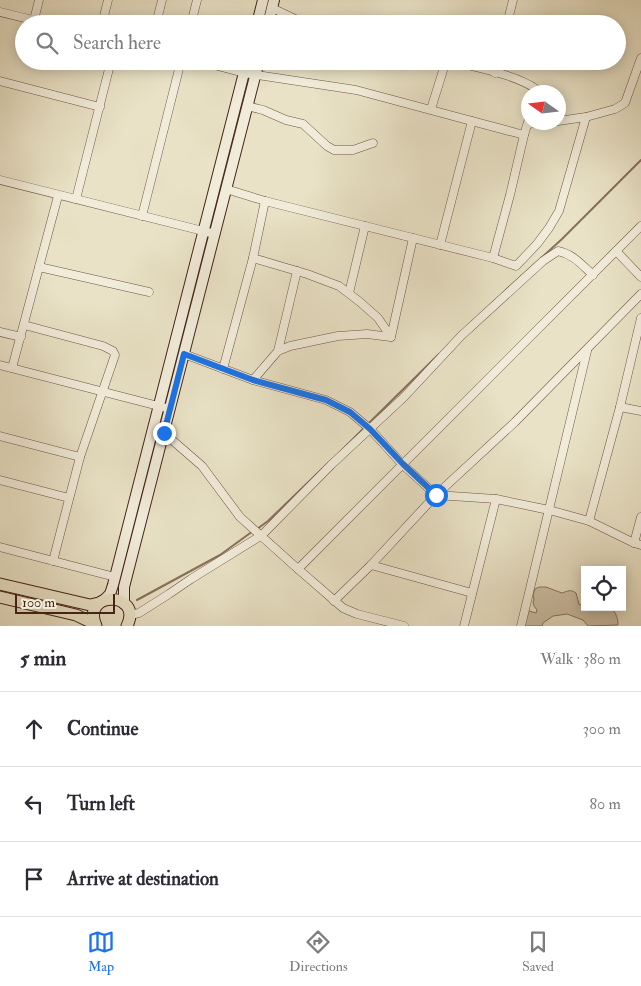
<!DOCTYPE html>
<meta charset="utf-8">
<style>
:root{--surface:#fff;--page:#f7f7f7;--text:#2b2b33;--muted:#7c7c81;--line:#e1e1e2;--accent:#1a73e8}
body{margin:0;font-family:"IM FELL Double Pica",serif;background:var(--page);color:var(--text)}
.controls{position:absolute;right:15px;bottom:15px;display:grid;overflow:hidden;border-radius:0px;box-shadow:0 2px 12px #0003}
.controls button{width:45px;height:45px;display:grid;place-items:center;padding:0;border:0;border-bottom:1px solid var(--line);background:var(--surface);color:var(--text);font:25px sans-serif}
.compass{position:absolute;left:521px;top:85px;width:45px;height:45px;border-radius:50%;background:var(--surface);box-shadow:0 2px 12px #0003;rotate:284deg}
.scale{position:absolute;left:15px;bottom:12px;width:100px;box-sizing:border-box;padding-left:5px;border:2px solid #462517;border-top:0;font-size:14px;line-height:18px;white-space:nowrap;color:#462517;-webkit-text-stroke:4px #f1ecda;paint-order:stroke}
.stop{position:absolute;width:15px;height:15px;margin:-11px;border:4px solid #1a73e8;border-radius:50%;background:#fff}
.stop.end{background:#1a73e8;border-color:#fff;box-shadow:0 1px 5px #0008}
.list{margin:0;padding:0;list-style:none}
h2{display:flex;justify-content:space-between;align-items:center;height:65px;margin:0;padding:0 20px;font-size:21px}
h2 small{font-size:16px;font-weight:400;color:var(--muted)}
.list li{display:grid;grid-template-columns:32px 1fr auto;gap:15px;align-items:center;box-sizing:border-box;height:75px;padding:0 20px;border-top:1px solid var(--line)}
.list b{display:block;font-size:19px;white-space:nowrap}
.list em{font-size:16px;font-style:normal;color:var(--muted)}
.icon{flex:none;width:28px;height:28px;fill:none;stroke:currentColor;stroke-width:2;stroke-linecap:round;stroke-linejoin:round}
.map{position:relative;flex:none;width:641px;height:626px;overflow:hidden}
.search{position:absolute;background:var(--surface);box-shadow:0 2px 12px #0003;left:15px;right:15px;top:15px;height:55px;display:flex;align-items:center;gap:12px;box-sizing:border-box;padding:0 18px;border-radius:28px;color:var(--muted);font-size:19px}
.sheet{height:290px;background:var(--surface)}
nav{display:flex;justify-content:space-around;align-items:center;box-sizing:border-box;height:70px;border-top:1px solid var(--line);background:var(--surface);font-size:14px;color:var(--muted)}
nav a{display:grid;justify-items:center;gap:2px}
nav .on{color:var(--accent)}
.map>svg:first-child{display:block}
.green{fill:#cdc2a8;stroke:#8a7460}
.lines{fill:none;stroke-linecap:round;stroke-linejoin:round}
.stream{stroke:#87705c;stroke-width:2}
.minor-casing{stroke:#6f5443;stroke-width:9}
.secondary-casing{stroke:#462517;stroke-width:12}
.primary-casing{stroke:#462517;stroke-width:13}
.minor{stroke:#f1ecda;stroke-width:8}
.secondary{stroke:#f1ecda;stroke-width:10}
.primary{stroke:#e9e2c6;stroke-width:11}
.route{stroke:#1a73e8;stroke-width:6}
</style>
<div class="map">
<svg width="641" height="626" viewBox="0 0 641 626">
<rect width="100%" height="100%" fill="#e9e2c6"/>
<filter id="stains"><feTurbulence type="fractalNoise" baseFrequency=".004" numOctaves="4"/><feColorMatrix values="0 0 0 0 .2 0 0 0 0 .09 0 0 0 0 .02 0 0 0 .5 -.17"/></filter>
<radialGradient id="worn" r=".72"><stop offset=".6" stop-color="#630" stop-opacity="0"/><stop offset="1" stop-color="#630" stop-opacity=".3"/></radialGradient>
<path class="green" d="M539 587H546L562 593C568 591 570 589 576 593L579 604C591 610 598 607 611 607 616 614 618 617 618 625L588 626 583 620 567 614 553 616 543 623 542 626H524L526 616 529 611 536 613 537 610 534 606 533 602 534 600 533 595 535 589Z"/>
<g class="lines">
<g class="stream">
<path d="M506 290 562 239 641 160"/>
<path d="M368 424 439 354"/>
<path d="M336 456 365 427"/>
<path d="M257 529 268 521 322 469"/>
<path d="M137 600 220 555 253 531"/>
</g>
<g class="minor-casing">
<g id="minor">
<path d="M272 8 306 24"/>
<path d="M0 12 49 24"/>
<path d="M34 20 39 0"/>
<path d="M102 24 108 0"/>
<path d="M156 24 162 0"/>
<path d="M191 24 197 0"/>
<path d="M507 24 513 0"/>
<path d="M199 61 244 73 356 90 524 135"/>
<path d="M451 61C475 67 517 75 536 89V92"/>
<path d="M495 73 498 61"/>
<path d="M0 81 100 107"/>
<path d="M247 106 263 110 286 120 303 124 327 146 334 150H353L373 143"/>
<path d="M431 109 446 61"/>
<path d="M558 121 586 117 615 109 625 103 641 58"/>
<path d="M528 124 544 122"/>
<path d="M0 180 215 234"/>
<path d="M226 189 265 201 493 258 516 266 537 244 549 228 559 211 586 117"/>
<path d="M76 199 111 61"/>
<path d="M142 216 181 61"/>
<path d="M440 245 472 121"/>
<path d="M616 251 641 277"/>
<path d="M253 258 307 274 339 286 360 302 378 318 391 337"/>
<path d="M493 258 510 195 524 135 528 122"/>
<path d="M39 267 149 292"/>
<path d="M349 293 365 226"/>
<path d="M24 325 103 346 113 351 115 355 80 457 53 561"/>
<path d="M0 332 21 337"/>
<path d="M278 351 297 271"/>
<path d="M184 354 253 380 326 400 350 412 370 429 403 465 436 495 496 499 549 510 589 521 634 543 641 545"/>
<path d="M0 365 170 409"/>
<path d="M12 368 58 196"/>
<path d="M223 369 253 258 265 201"/>
<path d="M253 380 278 351 290 346 338 336 367 334 391 337 413 238"/>
<path d="M620 407 641 411"/>
<path d="M164 433 202 466 240 517 298 569 343 608 357 614 404 626"/>
<path d="M0 436 80 457"/>
<path d="M0 480 69 498"/>
<path d="M589 521 620 407 641 318"/>
<path d="M634 543 641 517"/>
<path d="M0 547 115 577"/>
<path d="M371 565 472 593"/>
<path d="M298 569 641 226"/>
<path d="M334 601 371 565 436 495 515 422 641 294"/>
<path d="M130 615 139 613 169 594 191 579 262 535 331 465 404 397 461 336 543 261 558 251C573 254 582 265 593 275"/>
<path d="M464 626 496 499"/>
<path d="M521 626 587 351"/>
</g>
</g>
<g class="secondary-casing">
<g id="secondary">
<path d="M257 24 263 0"/>
<path d="M268 24 274 0"/>
<path d="M105 599 110 594 113 585 247 61"/>
<path d="M124 604V587L259 61"/>
</g>
</g>
<g class="primary-casing">
<g id="primary">
<path d="M0 584 90 605 99 603"/>
<path d="M0 597 76 615 95 624"/>
<path d="M96 626C80 590 144 591 127 626"/>
</g>
</g>
<use href="#minor" class="minor"/>
<use href="#secondary" class="secondary"/>
<use href="#primary" class="primary"/>
</g>
<g class="lines">
<path class="route" d="M164 433 184 354 253 380 326 400 350 412 370 429 403 464 436 495"/>
</g>
<rect width="100%" height="100%" filter="url(#stains)"/>
<rect width="100%" height="100%" fill="url(#worn)"/>
</svg>
<div class="controls">
<button><svg class="icon" aria-label="locate" viewBox="0 0 24 24"><circle cx="12" cy="12" r="6"/><path d="M12 2v4M12 18v4M2 12h4M18 12h4"/></svg></button>
</div>
<svg class="compass" viewBox="-18 -18 36 36"><path d="M0-13l5 13h-10z" fill="#e53935"/><path d="M0 13l5-13h-10z" fill="#7c7c81"/></svg>
<div class="scale">100 m</div>
<div class="stop" style="left:436px;top:495px"></div>
<div class="stop end" style="left:164px;top:433px"></div>
<div class="search"><svg class="icon" aria-label="search" viewBox="0 0 24 24"><circle cx="10" cy="10" r="6"/><path d="M15 15l6 6"/></svg>Search here</div>
</div>
<section class="sheet">
<h2>5 min<small>Walk · 380 m</small></h2>
<ul class="list">
<li><svg class="icon" aria-label="ahead" viewBox="0 0 24 24"><path d="M12 20V5M6 11l6-6 6 6"/></svg><div><b>Continue</b></div><em>300 m</em></li>
<li><svg class="icon" aria-label="left" viewBox="0 0 24 24"><path d="M17 20v-9H6M10 6l-5 5 5 5"/></svg><div><b>Turn left</b></div><em>80 m</em></li>
<li><svg class="icon" aria-label="arrive" viewBox="0 0 24 24"><path d="M6 21V4h12l-3 4 3 4H6"/></svg><div><b>Arrive at destination</b></div></li>
</ul>
</section>
<nav>
<a class="on"><svg class="icon" aria-label="map" viewBox="0 0 24 24"><path d="M3 6l6-2 6 2 6-2v14l-6 2-6-2-6 2zM9 4v14M15 6v14"/></svg>Map</a>
<a><svg class="icon" aria-label="directions" viewBox="0 0 24 24"><path d="M12 3l9 9-9 9-9-9zM9 14v-3h6M13 9l2 2-2 2"/></svg>Directions</a>
<a><svg class="icon" aria-label="saved" viewBox="0 0 24 24"><path d="M7 4h10v16l-5-4-5 4z"/></svg>Saved</a>
</nav>
